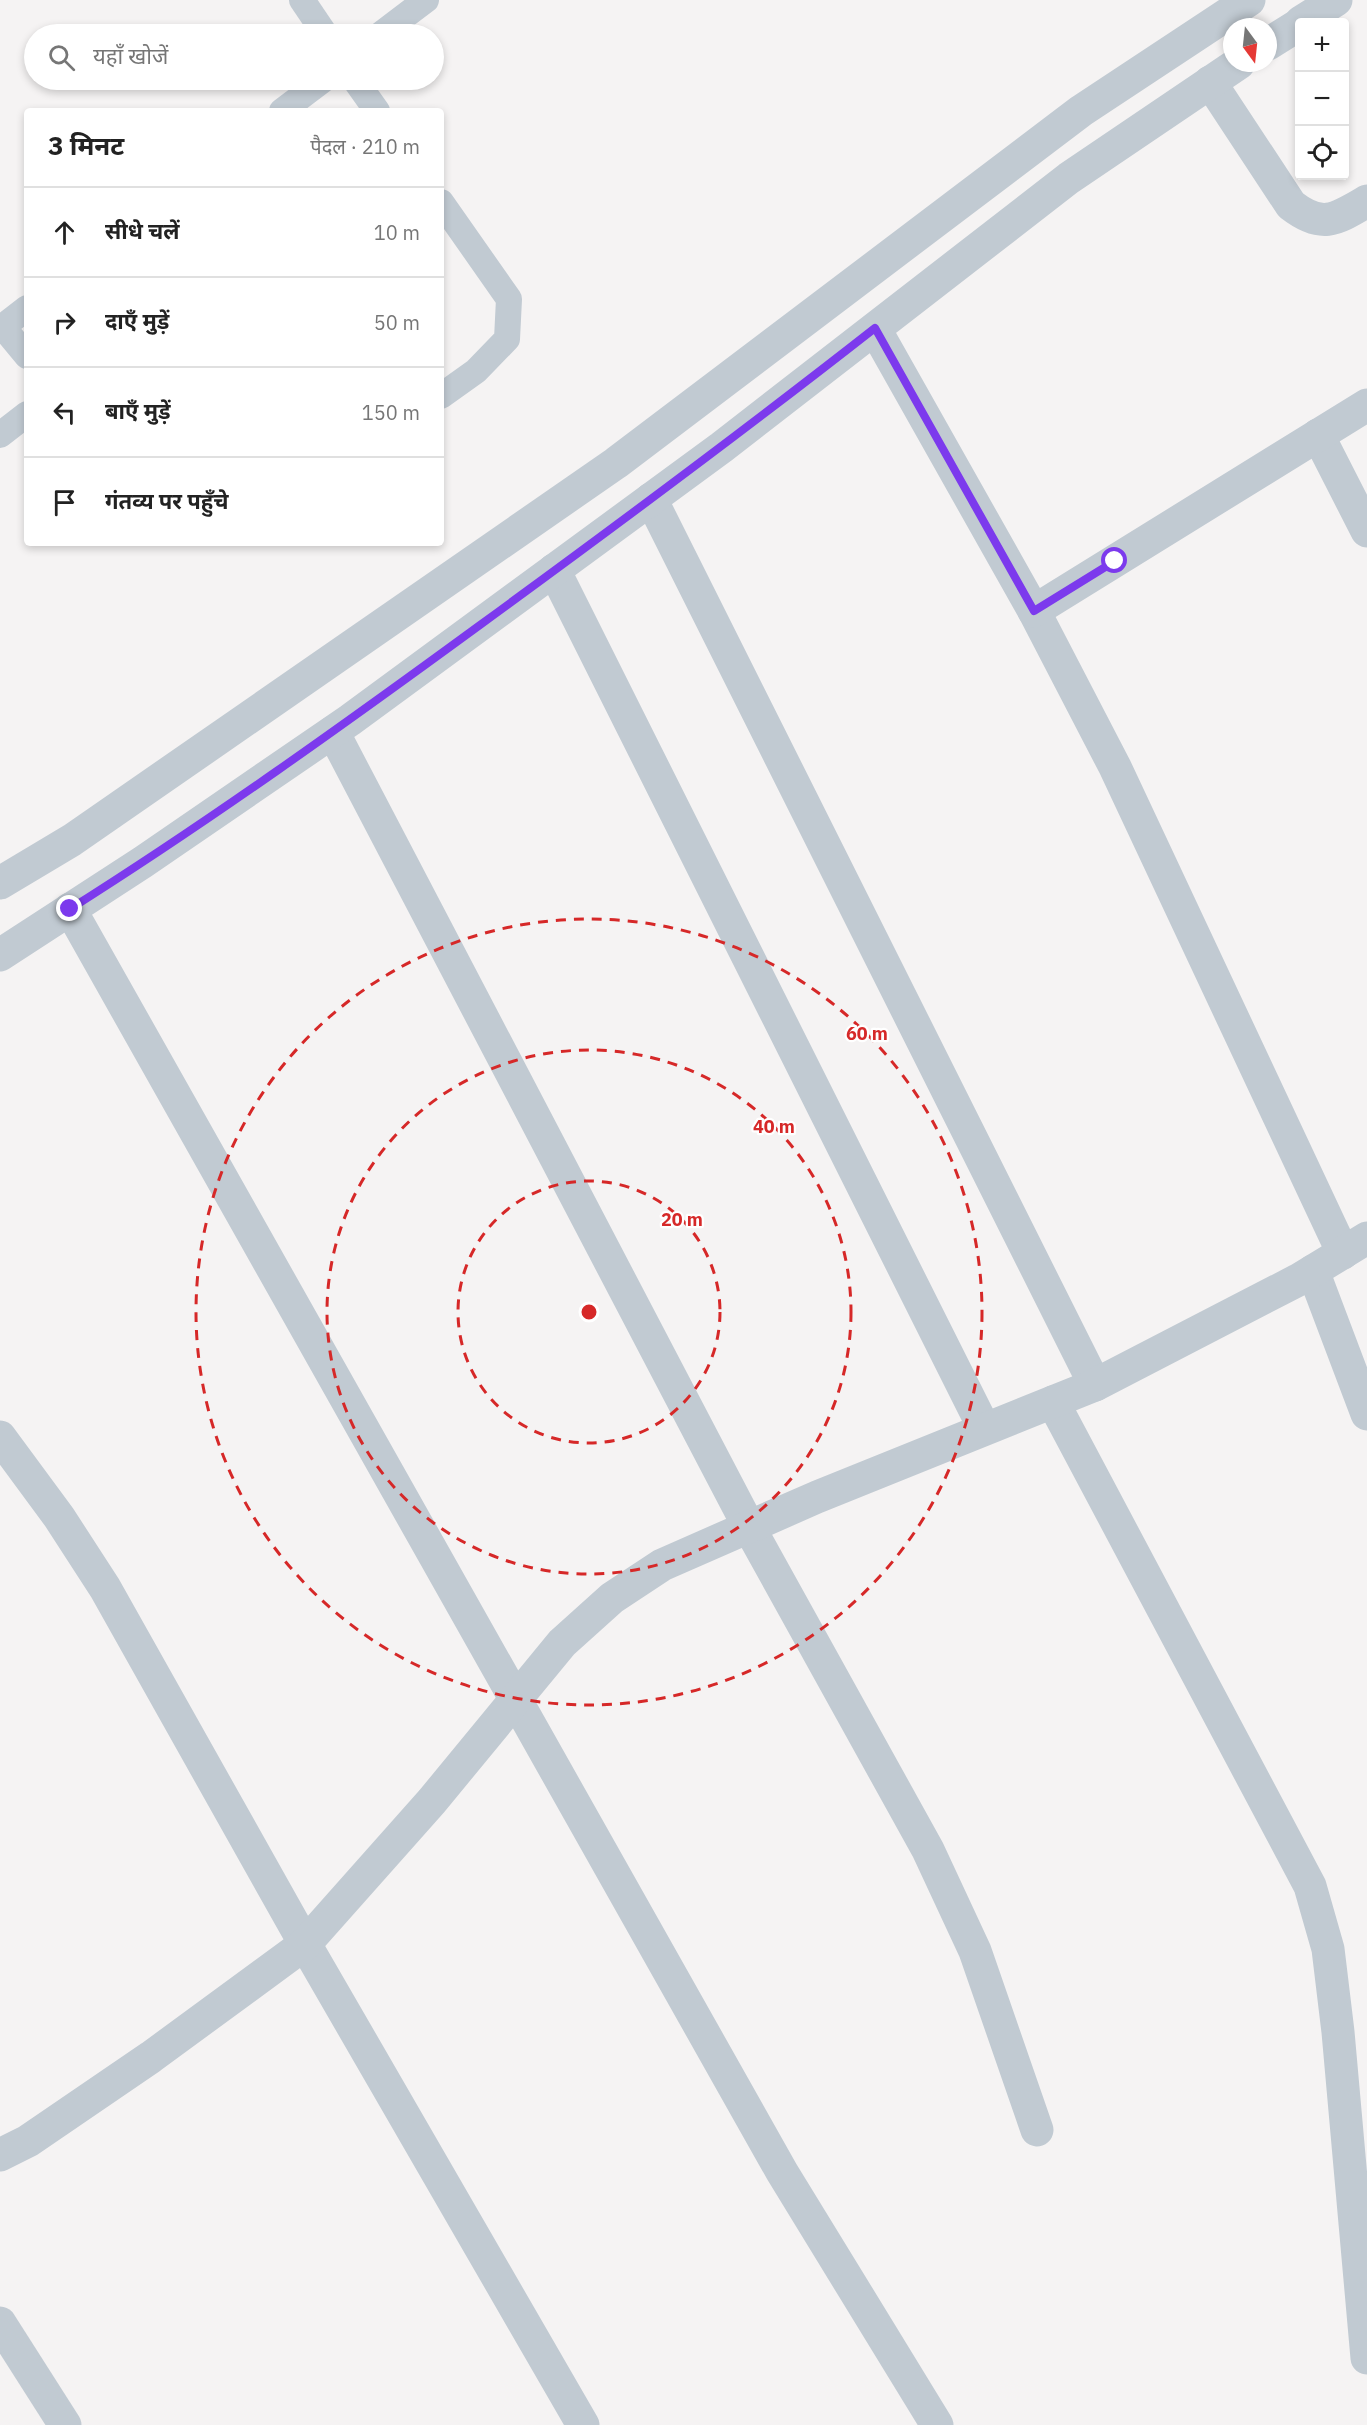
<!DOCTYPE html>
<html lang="hi">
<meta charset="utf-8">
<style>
:root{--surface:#fff;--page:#f2f2f2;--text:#222;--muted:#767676;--line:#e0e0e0}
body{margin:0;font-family:"IBM Plex Sans","Noto Sans Devanagari",sans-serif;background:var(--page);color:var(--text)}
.controls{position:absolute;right:18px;top:18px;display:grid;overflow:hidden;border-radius:6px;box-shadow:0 3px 9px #0003}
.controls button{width:54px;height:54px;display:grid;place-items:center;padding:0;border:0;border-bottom:2px solid var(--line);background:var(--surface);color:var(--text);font:30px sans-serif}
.compass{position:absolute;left:1223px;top:18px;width:54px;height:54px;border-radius:50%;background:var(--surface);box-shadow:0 3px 9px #0003;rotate:165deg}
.stop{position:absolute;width:18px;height:18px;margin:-14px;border:4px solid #7c3aed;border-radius:50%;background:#fff}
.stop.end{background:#7c3aed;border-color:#fff;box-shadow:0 2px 6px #0008}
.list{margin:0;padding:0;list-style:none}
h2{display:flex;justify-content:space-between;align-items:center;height:78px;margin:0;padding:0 24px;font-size:26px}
h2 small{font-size:20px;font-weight:400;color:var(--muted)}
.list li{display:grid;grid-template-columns:39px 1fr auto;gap:18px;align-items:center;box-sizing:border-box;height:90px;padding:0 24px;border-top:2px solid var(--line)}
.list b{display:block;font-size:22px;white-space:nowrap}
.list em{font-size:20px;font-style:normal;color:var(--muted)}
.icon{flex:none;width:33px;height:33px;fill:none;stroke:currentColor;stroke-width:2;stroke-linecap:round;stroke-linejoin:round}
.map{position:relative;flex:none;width:1367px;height:2425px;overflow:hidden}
.search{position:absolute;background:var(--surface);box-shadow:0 3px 9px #0003;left:24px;top:24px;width:420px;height:66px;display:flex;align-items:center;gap:15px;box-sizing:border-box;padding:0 21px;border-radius:33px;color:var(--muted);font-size:22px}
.panel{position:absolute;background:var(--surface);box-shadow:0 3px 9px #0003;left:24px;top:108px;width:420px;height:438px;border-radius:6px}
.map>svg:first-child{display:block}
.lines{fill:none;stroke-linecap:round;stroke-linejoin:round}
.lane{stroke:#c1cad2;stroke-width:26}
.street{stroke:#c1cad2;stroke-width:33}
.route{stroke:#7c3aed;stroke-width:8}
.ring{fill:none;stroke:#d62828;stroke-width:3;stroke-dasharray:10 8}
.centre{fill:#d62828;stroke:#fff;stroke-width:3}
.ring-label{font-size:18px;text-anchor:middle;font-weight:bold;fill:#d62828;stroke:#fff;stroke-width:4.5;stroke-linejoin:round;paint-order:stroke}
</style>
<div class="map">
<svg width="1367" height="2425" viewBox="0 0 1367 2425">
<rect width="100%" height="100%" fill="#f5f3f3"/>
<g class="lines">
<g class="lane">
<path d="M302 0 325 34"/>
<path d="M381 34 426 0"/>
<path d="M355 80 377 111"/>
<path d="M282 111 323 80"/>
<path d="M441 202 509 299 507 339 476 371 441 396"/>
<path d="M3 327 27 356"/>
<path d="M0 329 27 308"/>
<path d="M0 435 27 414"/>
</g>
<g class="street">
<path d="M1301 22 1336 0"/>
<path d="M1268 44 1300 24"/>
<path d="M1210 82 1291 205C1322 229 1335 220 1367 201"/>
<path d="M875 329 1034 611 1115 767 1343 1253"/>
<path d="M1318 435 1367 531"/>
<path d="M651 499 1095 1385"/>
<path d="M554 570 984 1428"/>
<path d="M1034 611 1367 405"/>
<path d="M333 732 749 1527 928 1850 975 1951 1037 2130"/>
<path d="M0 883 72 840 616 463 1081 111 1249 0"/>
<path d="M70 909 782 2172 937 2425"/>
<path d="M0 955 143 862 350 720 722 447 1069 178 1239 63"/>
<path d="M1313 1271 1367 1414"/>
<path d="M1053 1402 1310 1886 1328 1949 1338 2032 1367 2358"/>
<path d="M0 1437 59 1517 105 1588 305 1944 583 2425"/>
<path d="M0 2155 28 2141 151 2057 305 1944 432 1801 562 1643 612 1598 662 1565 817 1497 1095 1385 1298 1280 1367 1238"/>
<path d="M0 2323 65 2425"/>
</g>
</g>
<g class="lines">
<path class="route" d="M70 909C211 820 346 723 480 625 613 528 745 430 875 328L1034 611 1115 561"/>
</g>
<g class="ring">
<circle cx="589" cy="1312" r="131"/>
<circle cx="589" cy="1312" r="262"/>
<circle cx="589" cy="1312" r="393"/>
</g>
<circle cx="589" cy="1312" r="9" class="centre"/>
<g class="ring-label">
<text x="867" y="1040">60 m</text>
<text x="774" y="1133">40 m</text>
<text x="682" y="1226">20 m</text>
</g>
</svg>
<div class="controls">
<button>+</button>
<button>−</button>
<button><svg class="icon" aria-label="locate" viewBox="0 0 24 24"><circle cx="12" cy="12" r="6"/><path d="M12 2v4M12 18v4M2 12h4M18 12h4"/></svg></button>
</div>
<svg class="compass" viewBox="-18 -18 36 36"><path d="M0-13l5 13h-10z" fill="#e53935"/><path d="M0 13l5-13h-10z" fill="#767676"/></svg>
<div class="stop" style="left:1115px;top:561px"></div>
<div class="stop end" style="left:70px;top:909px"></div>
<div class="search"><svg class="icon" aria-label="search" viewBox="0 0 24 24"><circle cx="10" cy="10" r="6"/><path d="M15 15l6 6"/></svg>यहाँ खोजें</div>
<section class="panel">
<h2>3 मिनट<small>पैदल · 210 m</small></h2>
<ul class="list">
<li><svg class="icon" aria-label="ahead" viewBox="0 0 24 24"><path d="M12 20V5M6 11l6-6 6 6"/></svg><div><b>सीधे चलें</b></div><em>10 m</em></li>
<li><svg class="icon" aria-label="right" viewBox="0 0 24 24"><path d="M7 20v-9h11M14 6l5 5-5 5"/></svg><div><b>दाएँ मुड़ें</b></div><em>50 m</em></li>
<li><svg class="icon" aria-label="left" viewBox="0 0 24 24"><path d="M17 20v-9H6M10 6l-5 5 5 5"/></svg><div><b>बाएँ मुड़ें</b></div><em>150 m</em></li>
<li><svg class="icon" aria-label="arrive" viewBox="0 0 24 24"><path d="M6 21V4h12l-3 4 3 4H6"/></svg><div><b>गंतव्य पर पहुँचे</b></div></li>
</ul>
</section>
</div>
